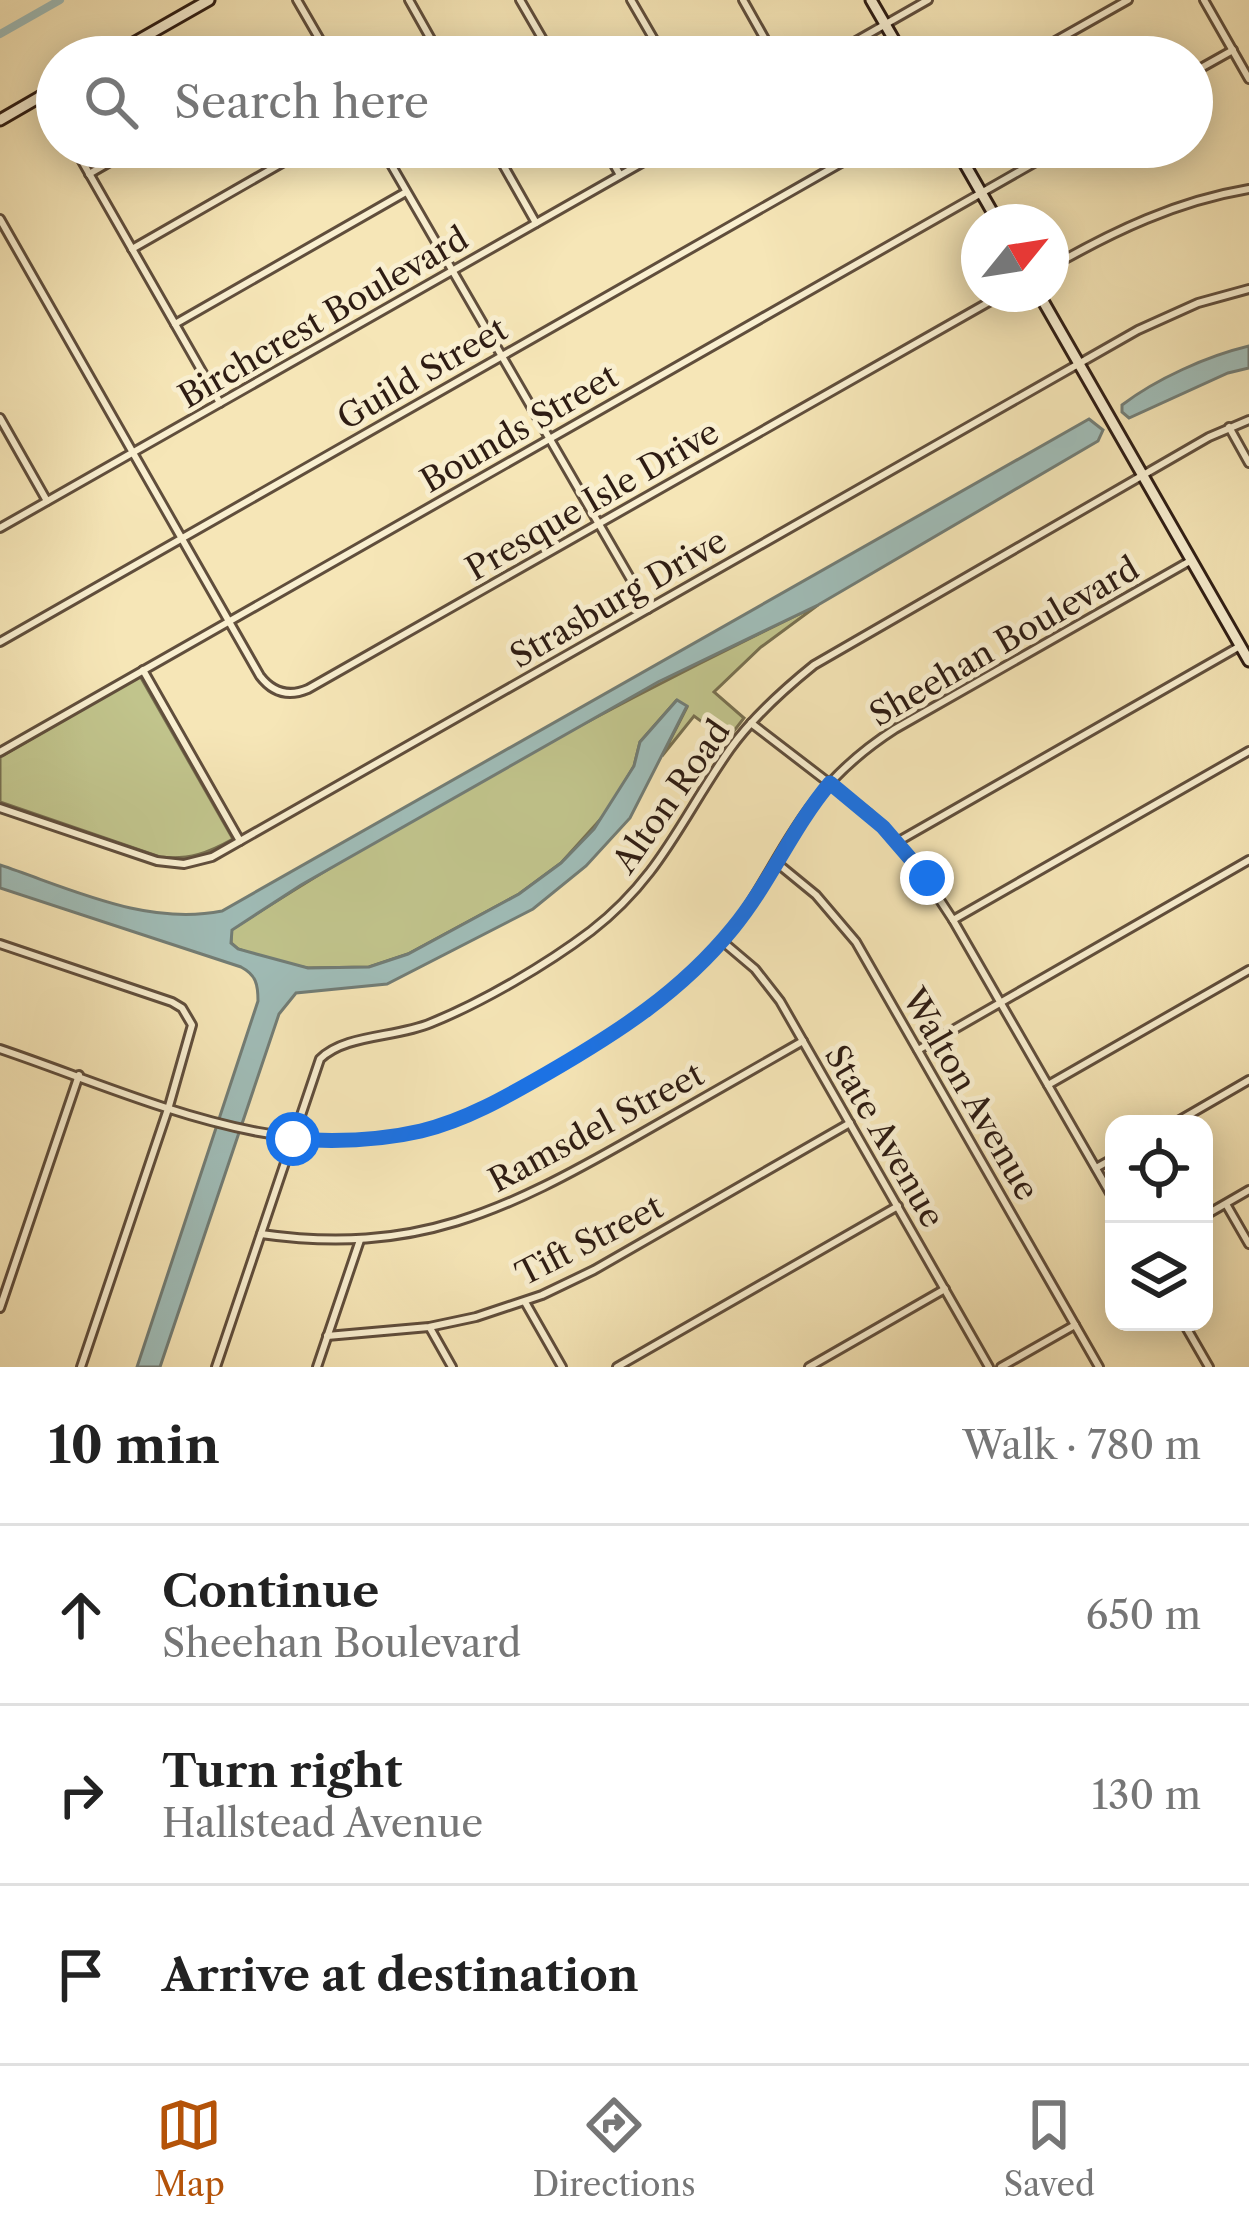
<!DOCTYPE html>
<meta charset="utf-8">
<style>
:root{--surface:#fff;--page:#f6f6f6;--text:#222;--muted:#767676;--line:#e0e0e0;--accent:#b45309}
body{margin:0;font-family:"Libre Caslon Text",serif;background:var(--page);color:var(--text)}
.controls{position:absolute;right:36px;bottom:36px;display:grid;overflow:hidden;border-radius:24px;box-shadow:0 6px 30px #0003}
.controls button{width:108px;height:108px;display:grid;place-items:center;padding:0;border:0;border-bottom:3px solid var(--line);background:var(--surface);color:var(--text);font:60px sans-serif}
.compass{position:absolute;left:961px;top:204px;width:108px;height:108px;border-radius:50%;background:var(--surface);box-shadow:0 6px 30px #0003;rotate:60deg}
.stop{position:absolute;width:36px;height:36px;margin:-27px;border:9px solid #1a73e8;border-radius:50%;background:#fff}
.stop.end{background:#1a73e8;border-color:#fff;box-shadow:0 3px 12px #0008}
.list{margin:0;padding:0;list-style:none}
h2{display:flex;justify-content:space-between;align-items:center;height:156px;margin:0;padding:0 48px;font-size:51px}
h2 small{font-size:39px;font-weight:400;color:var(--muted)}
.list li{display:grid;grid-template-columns:78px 1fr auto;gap:36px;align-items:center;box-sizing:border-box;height:180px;padding:0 48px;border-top:3px solid var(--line)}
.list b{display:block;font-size:45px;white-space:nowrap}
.list p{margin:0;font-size:39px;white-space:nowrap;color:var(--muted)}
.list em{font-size:39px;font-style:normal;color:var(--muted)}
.icon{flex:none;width:66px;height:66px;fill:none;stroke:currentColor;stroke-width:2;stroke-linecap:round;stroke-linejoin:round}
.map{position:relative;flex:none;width:1249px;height:1367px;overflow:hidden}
.search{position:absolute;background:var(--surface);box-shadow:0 6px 30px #0003;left:36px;right:36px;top:36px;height:132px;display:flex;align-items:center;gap:30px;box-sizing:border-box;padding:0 42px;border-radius:66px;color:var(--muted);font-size:45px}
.sheet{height:696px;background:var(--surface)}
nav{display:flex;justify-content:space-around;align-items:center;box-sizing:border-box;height:168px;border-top:3px solid var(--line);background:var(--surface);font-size:33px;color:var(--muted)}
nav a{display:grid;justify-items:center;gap:6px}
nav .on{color:var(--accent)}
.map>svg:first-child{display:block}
.green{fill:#c1c48c;stroke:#787050;stroke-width:3}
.water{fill:#a0bdb8;stroke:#727d76;stroke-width:3}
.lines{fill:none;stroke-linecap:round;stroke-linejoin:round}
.canal{stroke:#a0bdb8;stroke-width:8}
.street-casing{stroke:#604e3c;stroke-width:12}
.secondary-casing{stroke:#2e1c13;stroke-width:15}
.street{stroke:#f9efd0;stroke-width:6}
.secondary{stroke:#f9efd0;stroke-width:9}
.route{stroke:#1a73e8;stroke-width:15}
.labels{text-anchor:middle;stroke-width:10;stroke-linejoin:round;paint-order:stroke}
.street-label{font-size:33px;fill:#2e1c13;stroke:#f9efd0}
</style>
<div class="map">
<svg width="1249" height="1367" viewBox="0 0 1249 1367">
<rect width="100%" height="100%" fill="#f6e6b7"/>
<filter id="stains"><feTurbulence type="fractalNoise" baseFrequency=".00167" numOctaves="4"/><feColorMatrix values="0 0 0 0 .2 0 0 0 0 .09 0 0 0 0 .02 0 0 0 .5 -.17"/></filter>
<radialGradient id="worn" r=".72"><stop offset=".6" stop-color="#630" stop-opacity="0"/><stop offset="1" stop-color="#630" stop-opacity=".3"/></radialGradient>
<g class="green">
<path d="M818 605 761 647 714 692 744 718 727 740 694 716 662 756 687 707 676 701 640 742 634 766 607 812 561 863 519 894 408 954 369 967 308 968 278 963 238 949 231 943V930C418 809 617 702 818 605Z"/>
<path d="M140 676 233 839C208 853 190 860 160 857L0 802V757Z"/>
</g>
<g class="water">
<path d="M1249 346V368L1228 373 1129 418 1122 412V405C1156 379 1207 356 1249 346Z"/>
<path d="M1089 419 1103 430 1098 441 818 605 658 682 301 885 232 930 231 943 238 949 308 968 369 967 408 954 519 894 561 863 594 829 634 766 640 742 677 700 687 706 630 818 586 866 533 909 387 984 296 993 279 1014 160 1367H137L258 1001C258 984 256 975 241 967L0 888V865C72 889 146 926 222 911Z"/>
</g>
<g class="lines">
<path class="canal" d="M0 34 60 0"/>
<g class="street-casing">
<g id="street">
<path d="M297 0 330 57"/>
<path d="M409 0 441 57"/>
<path d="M520 0 553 57"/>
<path d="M631 0 664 57"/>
<path d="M743 0 775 57"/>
<path d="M1204 0 1249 79"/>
<path d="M294 57 321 41"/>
<path d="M828 57 928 0"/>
<path d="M1027 57 1128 0"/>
<path d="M1192 73 1233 50"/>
<path d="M44 95 57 118"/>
<path d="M74 147 220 403"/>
<path d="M381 147 648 609"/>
<path d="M493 147 536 223"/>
<path d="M604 147 620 175"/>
<path d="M89 174 136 147"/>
<path d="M0 219 260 676C273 693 289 697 308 689L1003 294"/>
<path d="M132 249 310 147"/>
<path d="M1051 267C1114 231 1177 201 1249 189"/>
<path d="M175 324 406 192"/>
<path d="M0 418 47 501"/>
<path d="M1229 427 1249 463"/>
<path d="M0 528 670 147"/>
<path d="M0 642 869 147"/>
<path d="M143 670 240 841"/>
<path d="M751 723 868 813 915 862 953 920 1114 1200"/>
<path d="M0 752 1062 147"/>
<path d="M0 808 157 861 184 864 212 857 1138 330 1198 303 1249 289"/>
<path d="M897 842 1240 646"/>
<path d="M777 863 816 895 856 942 1099 1367"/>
<path d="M953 920 1249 751"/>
<path d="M722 941 755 969 780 1001 989 1367"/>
<path d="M0 944 172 1002 182 1008 192 1025 169 1106 81 1367"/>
<path d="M0 1049C142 1097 296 1175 447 1123 488 1109 524 1087 560 1065 622 1030 679 993 725 938 760 896 780 845 814 802 837 772 864 749 895 729L1190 561"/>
<path d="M918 1050 1249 860"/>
<path d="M1048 1085 1249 970"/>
<path d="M1173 1124 1249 1080"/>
<path d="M1096 1168 1114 1158"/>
<path d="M1226 1204 1249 1244"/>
<path d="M1204 1216 1249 1190"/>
<path d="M261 1234C415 1256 505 1211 635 1137 691 1105 747 1073 803 1041"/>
<path d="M525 1302 562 1367"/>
<path d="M0 1308 79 1075"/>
<path d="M1183 1322 1209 1367"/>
<path d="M430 1328 452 1367"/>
<path d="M327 1336 429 1327 476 1317 542 1295 594 1270 850 1123"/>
<path d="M216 1367 320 1059C345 1034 396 1038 431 1023 483 1002 546 965 591 931 661 877 682 817 730 749 753 717 783 690 814 665L1209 437 1249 420"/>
<path d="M317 1367 360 1240"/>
<path d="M617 1367 898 1206"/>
<path d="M809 1367 945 1289"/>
<path d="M1001 1367 1075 1325"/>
</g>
</g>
<g class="secondary-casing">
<g id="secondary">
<path d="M871 0 904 57"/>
<path d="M109 57 209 0"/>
<path d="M0 120 57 87"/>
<path d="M955 147 998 222"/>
<path d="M1039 294 1249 661"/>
</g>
</g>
<use href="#street" class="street"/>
<use href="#secondary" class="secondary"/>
</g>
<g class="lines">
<path class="route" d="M293 1139C336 1142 378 1141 421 1131 466 1120 506 1097 546 1074 617 1033 681 992 733 928 770 883 792 828 830 783L883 827 927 878"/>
</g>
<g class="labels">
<g class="street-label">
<text transform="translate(323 317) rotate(-30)" y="12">Birchcrest Boulevard</text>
<text transform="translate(422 373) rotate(-30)" y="12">Guild Street</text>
<text transform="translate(519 428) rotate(-30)" y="12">Bounds Street</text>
<text transform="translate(592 500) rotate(-30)" y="12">Presque Isle Drive</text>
<text transform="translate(618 598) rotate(-30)" y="12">Strasburg Drive</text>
<text transform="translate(1004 641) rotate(-30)" y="12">Sheehan Boulevard</text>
<text transform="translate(671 796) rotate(-55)" y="12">Alton Road</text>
<text transform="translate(971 1094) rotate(60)" y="12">Walton Avenue</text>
<text transform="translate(596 1127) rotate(-28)" y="12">Ramsdel Street</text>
<text transform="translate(885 1136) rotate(60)" y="12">State Avenue</text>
<text transform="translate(589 1240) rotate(-27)" y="12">Tift Street</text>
</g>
</g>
<rect width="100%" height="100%" filter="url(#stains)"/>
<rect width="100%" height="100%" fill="url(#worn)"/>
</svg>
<div class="controls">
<button><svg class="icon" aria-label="locate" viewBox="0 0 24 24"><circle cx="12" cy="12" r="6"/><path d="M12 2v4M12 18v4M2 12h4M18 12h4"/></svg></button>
<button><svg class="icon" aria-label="layers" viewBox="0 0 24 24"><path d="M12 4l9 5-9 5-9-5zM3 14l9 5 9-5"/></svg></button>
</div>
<svg class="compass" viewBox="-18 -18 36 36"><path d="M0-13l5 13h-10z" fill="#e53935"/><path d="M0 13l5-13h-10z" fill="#767676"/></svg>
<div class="stop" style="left:293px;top:1139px"></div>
<div class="stop end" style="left:927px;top:878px"></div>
<div class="search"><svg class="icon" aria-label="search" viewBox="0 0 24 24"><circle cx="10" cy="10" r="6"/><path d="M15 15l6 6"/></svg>Search here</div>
</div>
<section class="sheet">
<h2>10 min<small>Walk · 780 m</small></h2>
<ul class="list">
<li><svg class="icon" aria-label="ahead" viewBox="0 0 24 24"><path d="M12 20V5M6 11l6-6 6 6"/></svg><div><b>Continue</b><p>Sheehan Boulevard</p></div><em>650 m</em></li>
<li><svg class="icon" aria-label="right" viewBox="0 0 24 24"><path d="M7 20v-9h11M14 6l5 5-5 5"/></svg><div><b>Turn right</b><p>Hallstead Avenue</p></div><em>130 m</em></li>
<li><svg class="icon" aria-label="arrive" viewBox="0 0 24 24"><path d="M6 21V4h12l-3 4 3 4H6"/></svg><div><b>Arrive at destination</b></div></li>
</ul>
</section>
<nav>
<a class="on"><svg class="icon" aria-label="map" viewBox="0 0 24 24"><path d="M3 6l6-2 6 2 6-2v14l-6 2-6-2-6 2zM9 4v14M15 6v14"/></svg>Map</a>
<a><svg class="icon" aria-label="directions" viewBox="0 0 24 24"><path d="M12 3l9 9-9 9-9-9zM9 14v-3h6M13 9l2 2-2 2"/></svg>Directions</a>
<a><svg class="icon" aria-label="saved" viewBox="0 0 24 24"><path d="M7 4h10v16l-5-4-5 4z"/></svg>Saved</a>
</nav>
